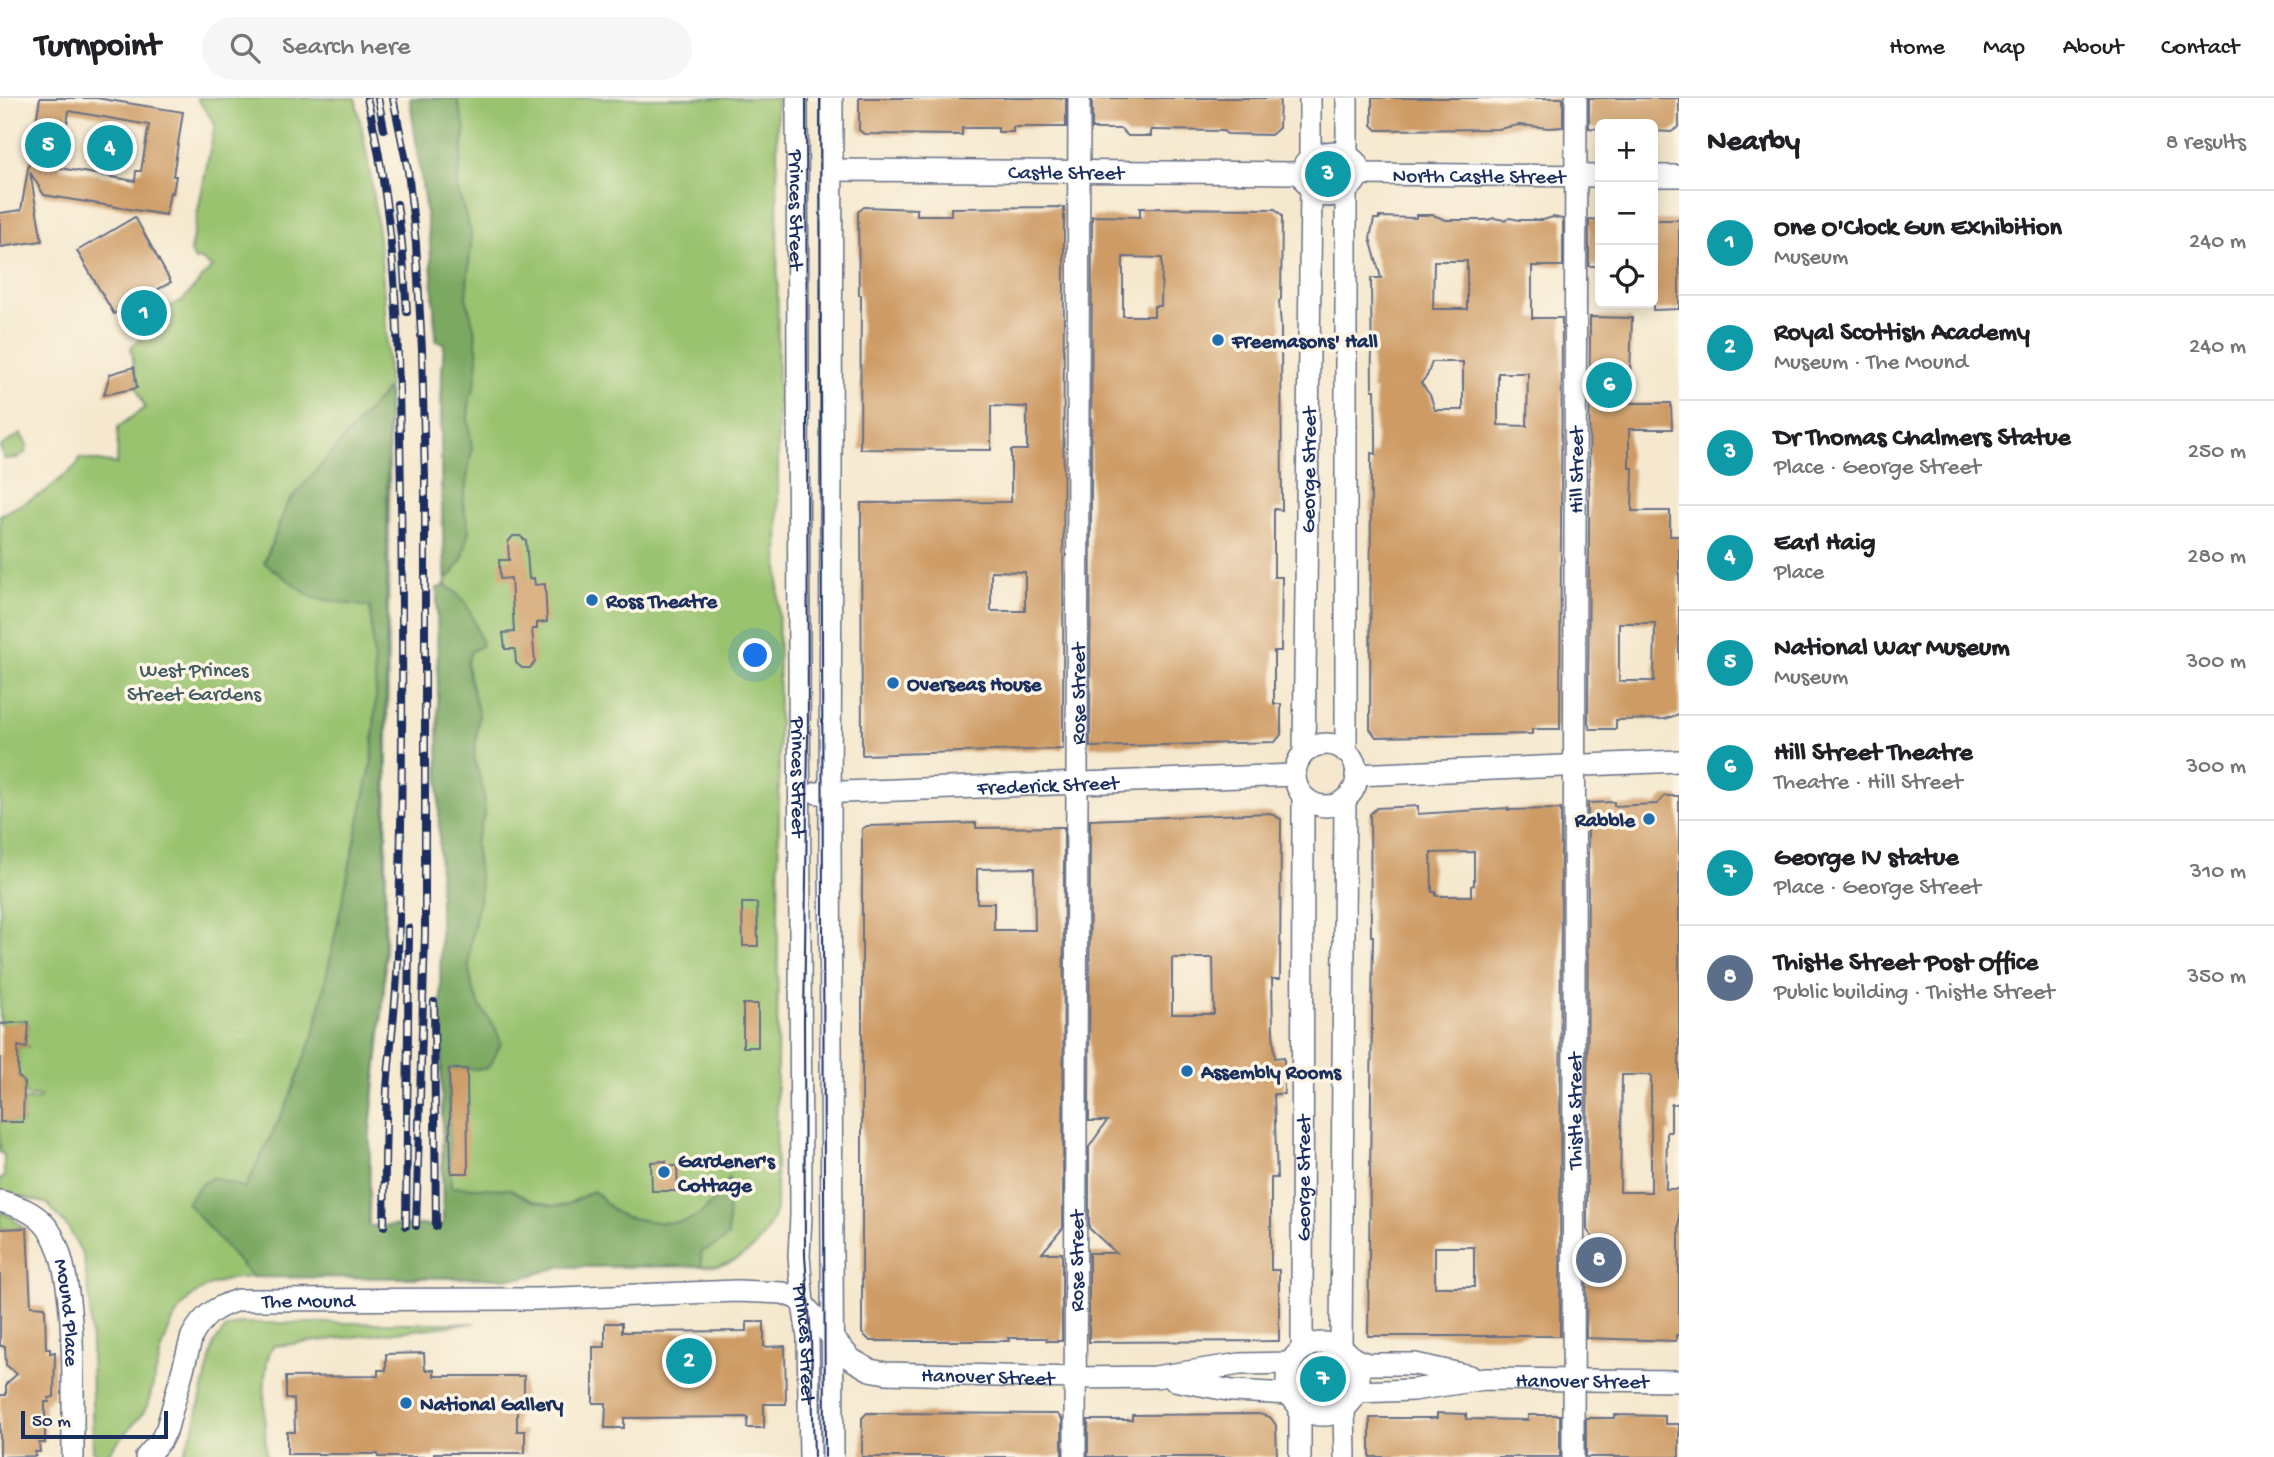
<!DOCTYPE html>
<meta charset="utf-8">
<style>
:root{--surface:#fff;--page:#f6f6f6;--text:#202124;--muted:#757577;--line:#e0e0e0;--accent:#1f6fb2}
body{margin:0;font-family:"Gochi Hand",sans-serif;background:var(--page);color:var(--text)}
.controls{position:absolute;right:21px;top:21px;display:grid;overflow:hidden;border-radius:10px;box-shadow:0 4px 18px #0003}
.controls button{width:63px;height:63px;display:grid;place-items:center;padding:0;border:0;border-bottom:2px solid var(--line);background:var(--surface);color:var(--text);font:35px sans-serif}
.scale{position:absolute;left:21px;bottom:18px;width:147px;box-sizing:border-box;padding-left:7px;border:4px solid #1b2f5e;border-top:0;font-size:19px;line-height:24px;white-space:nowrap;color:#1b2f5e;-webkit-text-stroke:5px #fcf5e5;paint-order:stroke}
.you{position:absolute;left:756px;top:558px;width:24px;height:24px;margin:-18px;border:5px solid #fff;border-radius:50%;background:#1a73e8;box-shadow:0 0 0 10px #1a73e833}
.badge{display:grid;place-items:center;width:46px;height:46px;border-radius:50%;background:var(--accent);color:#fff;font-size:23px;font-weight:700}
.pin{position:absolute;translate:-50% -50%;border:4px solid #fff;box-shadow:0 2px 7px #0006}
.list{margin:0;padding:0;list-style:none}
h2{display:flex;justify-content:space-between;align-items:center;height:91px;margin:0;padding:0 28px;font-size:30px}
h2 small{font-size:23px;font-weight:400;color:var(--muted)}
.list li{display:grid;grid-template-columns:46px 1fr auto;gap:21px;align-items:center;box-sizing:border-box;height:105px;padding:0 28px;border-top:2px solid var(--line)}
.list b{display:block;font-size:26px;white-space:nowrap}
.list p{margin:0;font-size:23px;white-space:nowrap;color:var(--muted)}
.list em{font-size:23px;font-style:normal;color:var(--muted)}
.icon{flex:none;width:38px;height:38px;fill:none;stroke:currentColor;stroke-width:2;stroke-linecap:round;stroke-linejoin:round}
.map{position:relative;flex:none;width:1679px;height:1359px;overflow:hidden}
header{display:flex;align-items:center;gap:42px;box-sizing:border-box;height:98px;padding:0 35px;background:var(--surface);border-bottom:2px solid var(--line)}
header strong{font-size:33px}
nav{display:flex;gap:38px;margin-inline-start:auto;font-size:24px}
.search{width:490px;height:63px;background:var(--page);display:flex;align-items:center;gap:18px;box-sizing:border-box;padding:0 24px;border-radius:38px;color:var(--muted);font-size:26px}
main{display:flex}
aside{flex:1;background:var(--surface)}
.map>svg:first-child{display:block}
.green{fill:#9ac36f;stroke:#5a7966;stroke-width:2}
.forest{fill:#7ba962;stroke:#4b6c60;stroke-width:2}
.building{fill:#ce9b65;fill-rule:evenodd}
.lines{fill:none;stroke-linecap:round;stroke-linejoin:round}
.minor-casing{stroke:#677085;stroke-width:24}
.minor{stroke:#fff;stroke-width:21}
.tram{stroke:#1b2f5e;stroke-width:2}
.rail-casing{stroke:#1b2f5e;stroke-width:8}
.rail{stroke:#fcf5e5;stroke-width:5;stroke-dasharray:16;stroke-linecap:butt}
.poi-dot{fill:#1f6fb2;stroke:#fcf5e5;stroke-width:2.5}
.labels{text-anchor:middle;stroke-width:7;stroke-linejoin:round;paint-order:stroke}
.street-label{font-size:21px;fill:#1b2f5e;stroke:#fcf5e5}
.poi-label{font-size:21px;font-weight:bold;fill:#1b2f5e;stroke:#fcf5e5;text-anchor:start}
.park-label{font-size:21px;fill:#415b63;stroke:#fcf5e5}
</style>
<header>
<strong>Turnpoint</strong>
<div class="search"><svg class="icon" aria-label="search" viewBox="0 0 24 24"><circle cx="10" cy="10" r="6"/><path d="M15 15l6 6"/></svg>Search here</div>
<nav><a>Home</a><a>Map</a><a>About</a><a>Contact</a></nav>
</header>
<main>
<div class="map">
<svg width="1679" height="1359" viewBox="0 0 1679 1359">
<rect width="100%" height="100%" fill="#fcf5e5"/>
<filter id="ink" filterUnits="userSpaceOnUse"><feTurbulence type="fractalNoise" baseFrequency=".0143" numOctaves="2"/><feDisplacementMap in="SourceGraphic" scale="14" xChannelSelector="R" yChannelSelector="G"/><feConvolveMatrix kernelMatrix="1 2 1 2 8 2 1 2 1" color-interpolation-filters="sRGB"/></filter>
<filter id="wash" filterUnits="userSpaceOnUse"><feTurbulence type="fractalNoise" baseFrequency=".00686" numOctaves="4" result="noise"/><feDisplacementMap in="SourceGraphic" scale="28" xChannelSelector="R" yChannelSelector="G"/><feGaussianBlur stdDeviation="1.57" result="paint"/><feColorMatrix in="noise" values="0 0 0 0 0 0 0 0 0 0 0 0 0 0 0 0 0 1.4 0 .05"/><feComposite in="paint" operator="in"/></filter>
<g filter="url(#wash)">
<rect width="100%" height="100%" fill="#f5e8ce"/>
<g class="green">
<path d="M197 0H355C397 175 389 359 388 538 387 623 387 708 386 794 385 826 386 858 384 890 380 969 362 1049 369 1128L443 1127 437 490 443 489 446 484C441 415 440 346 442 277 442 267 444 256 444 245L436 243 430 143 410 0H777L779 694 776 1111C767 1140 749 1161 718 1168L559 1169 522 1180 252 1179C168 1182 166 1240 148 1306L142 1317 108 1355 102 1358 93 1353 90 1201 83 1157 69 1131 48 1106 0 1093V1081L4 1080V1056L0 1055V1024H23V1002L39 1001 40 998H27L24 993V984L18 978V949H28L25 947 29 926 24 923 10 928 0 926V417L45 394 78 366 79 360 117 366 118 329 145 310 137 290 131 249 162 224H167V221L164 220 160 213 183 202 212 169 199 161 195 162 190 153 215 26Z"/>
<path d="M21 336 27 348 26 354 17 360 4 361 0 349Z"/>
<path d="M0 1114 12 1119 23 1130 0 1131Z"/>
<path d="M241 1225H475L274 1248C259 1261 266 1337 266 1359H182L194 1329 214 1245 226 1230Z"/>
</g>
<path class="forest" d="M410 0H457L465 32 457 90 471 134V147L466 199 475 233 478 261 475 288 470 301 468 321 472 351 463 405 469 432 463 459 453 475 446 481V488C469 499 475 525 482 547L471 554 467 565 469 578 479 617 474 659 483 692 485 714 475 745 481 793 470 848 469 870 473 892 480 908 496 931 501 945 492 964 486 971H449L451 1089 511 1091 530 1102 553 1108 566 1107 593 1093C604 1099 608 1110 617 1115 626 1120 639 1121 649 1123 695 1130 704 1116 729 1081L728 1138 722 1144 701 1154 702 1168 559 1169 522 1180 252 1179 187 1105 198 1089 212 1079 245 1090 287 1006 315 932 372 662 376 595 370 509 313 500 264 465 287 406 388 290 384 891 370 1030 369 1128 443 1127 437 490 443 489 446 484C441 415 440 346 442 277 442 267 444 256 444 245L436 243 430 143Z"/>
<g id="blocks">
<g class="building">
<path d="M40 0H96L183 14 173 78H176L173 95 170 94 166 117 44 97 30 74 42 143 0 149V115L21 112ZM69 13 149 27 141 73H136L135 83 60 70Z"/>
<path d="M859 0H1066V29H1013V34H998V30H962V37L864 36 859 32Z"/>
<path d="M1092 0H1280L1279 30 1271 37 1227 36 1223 33 1154 32H1151V38H1128L1121 31H1092Z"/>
<path d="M1372 0H1563V29L1549 30 1519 27 1498 31 1377 32 1372 27Z"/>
<path d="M1589 0H1679V29L1671 34 1653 33V26H1600V31L1589 30Z"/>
<path d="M864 109 917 111V117H951V110L1064 109 1063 651 862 657 861 405 1011 404V352H1027V309L991 308V352L860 351 861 197H859L858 114ZM991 473 1025 474V513H991Z"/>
<path d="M1140 110 1275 111 1282 118 1281 201 1279 203 1281 228 1282 412 1274 411V479H1282L1281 553H1274V606H1281V637L1275 644 1090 649 1092 118 1140 119ZM1123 159 1162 160 1161 208H1154V218H1123Z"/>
<path d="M1416 117H1433L1446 122H1488L1494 120 1504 122 1510 120 1519 122H1543L1553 119 1563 121V168H1532V220H1562L1560 631H1532V636L1376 639 1370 631 1371 355 1376 356V339L1375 292H1372L1371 180H1381L1370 140 1374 121H1379V119L1416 120ZM1434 163H1467V211H1433ZM1432 264H1463V312H1435L1430 297 1421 285 1427 278ZM1498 275H1528L1527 328 1498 327Z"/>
<path d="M135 119 171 184 114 216 77 153Z"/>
<path d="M1589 121 1600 122V168H1589Z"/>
<path d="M1653 122H1679V211L1653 212Z"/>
<path d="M1590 219 1632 220 1629 305H1671L1672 331H1629V370H1633L1632 413H1670V438H1679V616L1665 621 1616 622V631H1590L1588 625ZM1619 525H1655L1654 583H1619Z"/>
<path d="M134 269 137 290 104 297 110 276Z"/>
<path d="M513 438H520L526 443 529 481 534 480 535 487 545 486 547 524 537 525V531H532L535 564 530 570H522L516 565 515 551H505L503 535 514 534 511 480 500 481 499 462H509L508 444Z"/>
<path d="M1665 698H1679V1006H1671V1034H1667L1666 1091H1679V1237H1676V1243L1586 1240 1587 1157H1607L1587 1132 1588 705 1614 704V708L1657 706ZM1622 977H1651V1094H1620Z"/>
<path d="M1418 708V716L1508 710V712L1561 711 1560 1238H1368L1373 838H1371L1370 716 1377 710ZM1474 754V787L1471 788V798H1436V794H1432L1431 755ZM1435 1149H1474V1189H1435Z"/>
<path d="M1270 715 1281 721 1280 881H1272L1273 933 1275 960 1284 959V996H1274L1277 1080H1271V1172H1279V1243L1089 1244V1155H1116L1089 1130V1049L1107 1023H1089L1090 722ZM1172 860H1213L1214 916H1172Z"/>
<path d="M976 725V730L1064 729 1063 1130 1042 1155H1062V1243H1047L1046 1240H1008L1009 1243H870L862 1235V731L867 728ZM1034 770 1035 832H994V805H977V771Z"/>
<path d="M742 805H757L758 848H743Z"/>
<rect x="743" y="906" width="15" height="43"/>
<path d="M29 924 27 950 18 948V978L24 984 23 1024H0V926Z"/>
<path d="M449 971H467L468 1075H451Z"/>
<path d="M666 1063V1068H677L678 1093H652L651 1064Z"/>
<path d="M27 1130 31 1208 45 1209 46 1251H50V1255L55 1254 54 1299 49 1300V1304H45V1345H39L40 1354H35L36 1358 0 1359V1297H6V1286L17 1276 6 1267 5 1248H0V1131Z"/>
<path d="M747 1224H764V1249L785 1248 786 1306H764V1330H747L748 1319 624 1320V1330H605L606 1305H593V1249H605V1225H622V1234L747 1233Z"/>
<path d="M424 1255 425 1272H434V1278H524V1300H517V1333H525V1355H434V1359H378V1356H287V1334H295L294 1301H286V1279L378 1278V1272H386V1256Z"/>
<path d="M867 1315 1057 1316 1062 1321V1359H862V1320Z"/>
<path d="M1437 1315 1466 1316V1321L1528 1322V1317H1560V1359H1370V1320H1437Z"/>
<path d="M1259 1316 1270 1319 1276 1327 1277 1359H1088V1322H1132V1317Z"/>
<path d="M1615 1317 1665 1318V1326H1679V1359H1586V1320H1615Z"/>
</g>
</g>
</g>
<g filter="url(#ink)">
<use href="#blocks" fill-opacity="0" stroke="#677085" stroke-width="2"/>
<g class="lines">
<g class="minor-casing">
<g id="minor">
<path id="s1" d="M797 0 801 1117 799 1158 803 1206 808 1239 810 1359"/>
<path d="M832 0 830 743 833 1359"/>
<path d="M1310 0V59"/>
<path d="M1335 54C1396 67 1322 129 1303 78L1305 65 1316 56Z"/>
<path d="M1347 57V0"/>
<path id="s2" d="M832 72 1302 75"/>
<path id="s3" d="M1358 76 1600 78"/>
<path d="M1653 78H1679"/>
<path d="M1346 94V654"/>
<circle cx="1326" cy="677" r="31"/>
<path id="s4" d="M1304 654 1311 92"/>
<path d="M1356 677 1679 663"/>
<path id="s5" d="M817 695 1295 677"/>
<path id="s6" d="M0 1103C17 1108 34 1113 46 1128 80 1168 72 1305 73 1359"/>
<circle cx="1323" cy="1281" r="36"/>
<path d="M1341 1250 1345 701"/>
<path id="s7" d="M1302 1252 1303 698"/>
<path d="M1352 1260 1367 1266H1415L1470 1278"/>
<path d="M1174 1282 1233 1293 1290 1296"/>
<path id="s8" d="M1357 1294 1413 1292 1485 1281 1679 1283"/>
<path d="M1300 1309V1359"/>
<path d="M1344 1310 1345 1359"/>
<path id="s9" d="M146 1359 161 1342 167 1330 192 1238C203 1218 215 1209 238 1202L536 1201 737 1193 783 1195 796 1200 803 1206 851 1261 870 1272 886 1275 1075 1280 1155 1279 1240 1266 1291 1265"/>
<path id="s10" d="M1075 1359 1079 0"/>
<path id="s11" d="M1573 1359 1576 0"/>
</g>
</g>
<use href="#minor" class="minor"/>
<g class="tram">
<path d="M806 0 808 638 804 924 805 1158 811 1240 814 1359"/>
<path d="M820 0 825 1359"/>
</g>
<g class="rail-casing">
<g id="rail">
<path d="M367 0C399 132 399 266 401 401 403 553 403 704 398 856 397 901 390 946 387 992 385 1037 385 1083 384 1128"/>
<path d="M378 0 384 31"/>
<path d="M393 0 408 73 416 146 422 252 425 380V837L416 1128"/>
<path d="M397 106 402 146 407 214"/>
<path d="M434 904 436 1128"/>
<path d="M406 1128 409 830"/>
</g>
</g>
<use href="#rail" class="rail"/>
</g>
</g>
<g class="poi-dot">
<circle cx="1218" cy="242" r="7"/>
<circle cx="592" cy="502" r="7"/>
<circle cx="893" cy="585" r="7"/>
<circle cx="1649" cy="721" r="7"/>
<circle cx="1187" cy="973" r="7"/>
<circle cx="664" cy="1074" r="7"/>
<circle cx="406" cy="1305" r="7"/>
</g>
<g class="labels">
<g class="street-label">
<text dy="7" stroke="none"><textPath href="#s2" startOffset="234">Castle Street</textPath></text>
<text dy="7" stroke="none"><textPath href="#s3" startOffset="121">North Castle Street</textPath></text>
<text dy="7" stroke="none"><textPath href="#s1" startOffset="112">Princes Street</textPath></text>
<text dy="7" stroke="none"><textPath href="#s11" startOffset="987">Hill Street</textPath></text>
<text dy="7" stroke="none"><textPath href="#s4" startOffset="282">George Street</textPath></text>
<text dy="7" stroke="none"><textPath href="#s10" startOffset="763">Rose Street</textPath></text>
<text dy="7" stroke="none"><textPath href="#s1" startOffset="679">Princes Street</textPath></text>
<text dy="7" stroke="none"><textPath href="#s5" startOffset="231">Frederick Street</textPath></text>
<text dy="7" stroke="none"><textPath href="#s11" startOffset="346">Thistle Street</textPath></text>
<text dy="7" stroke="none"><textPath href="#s7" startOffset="172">George Street</textPath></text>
<text dy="7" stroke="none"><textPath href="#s10" startOffset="196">Rose Street</textPath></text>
<text dy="7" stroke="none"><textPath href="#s9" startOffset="262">The Mound</textPath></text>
<text dy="7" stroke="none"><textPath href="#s6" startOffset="144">Mound Place</textPath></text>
<text dy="7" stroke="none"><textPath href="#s1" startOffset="1246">Princes Street</textPath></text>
<text dy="7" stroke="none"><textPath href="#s9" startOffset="973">Hanover Street</textPath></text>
<text dy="7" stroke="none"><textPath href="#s8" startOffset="226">Hanover Street</textPath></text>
</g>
<g class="poi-label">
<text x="1232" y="249">Freemasons' Hall</text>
<text x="606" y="509">Ross Theatre</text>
<text x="907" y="592">Overseas House</text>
<text x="1635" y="728" text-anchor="end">Rabble</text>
<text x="1201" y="980">Assembly Rooms</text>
<text x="678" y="1069">Gardener's<tspan x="678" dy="24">Cottage</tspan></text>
<text x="420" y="1312">National Gallery</text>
</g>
<g class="park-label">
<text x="194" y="578">West Princes<tspan x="194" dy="24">Street Gardens</tspan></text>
</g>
</g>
</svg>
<div class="controls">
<button>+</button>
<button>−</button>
<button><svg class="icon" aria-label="locate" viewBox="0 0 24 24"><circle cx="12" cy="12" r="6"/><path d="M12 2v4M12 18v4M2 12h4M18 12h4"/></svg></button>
</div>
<div class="scale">50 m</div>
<div class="you"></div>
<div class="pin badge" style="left:144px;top:215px;background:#0f9aa8">1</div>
<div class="pin badge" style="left:689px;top:1263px;background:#0f9aa8">2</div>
<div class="pin badge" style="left:1328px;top:76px;background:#0f9aa8">3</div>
<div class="pin badge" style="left:110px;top:50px;background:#0f9aa8">4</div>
<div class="pin badge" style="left:48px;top:47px;background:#0f9aa8">5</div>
<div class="pin badge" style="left:1609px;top:287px;background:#0f9aa8">6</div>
<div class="pin badge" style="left:1323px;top:1281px;background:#0f9aa8">7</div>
<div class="pin badge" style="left:1599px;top:1162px;background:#5c6f8a">8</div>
</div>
<aside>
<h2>Nearby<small>8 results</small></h2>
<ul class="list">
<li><span class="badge" style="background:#0f9aa8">1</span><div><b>One O'Clock Gun Exhibition</b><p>Museum</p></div><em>240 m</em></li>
<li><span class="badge" style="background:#0f9aa8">2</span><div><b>Royal Scottish Academy</b><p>Museum · The Mound</p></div><em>240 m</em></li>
<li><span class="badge" style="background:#0f9aa8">3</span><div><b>Dr Thomas Chalmers Statue</b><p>Place · George Street</p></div><em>250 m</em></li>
<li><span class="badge" style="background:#0f9aa8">4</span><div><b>Earl Haig</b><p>Place</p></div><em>280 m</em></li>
<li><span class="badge" style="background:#0f9aa8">5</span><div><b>National War Museum</b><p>Museum</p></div><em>300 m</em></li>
<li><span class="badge" style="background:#0f9aa8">6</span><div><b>Hill Street Theatre</b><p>Theatre · Hill Street</p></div><em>300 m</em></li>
<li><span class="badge" style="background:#0f9aa8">7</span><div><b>George IV statue</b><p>Place · George Street</p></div><em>310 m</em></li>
<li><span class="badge" style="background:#5c6f8a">8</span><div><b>Thistle Street Post Office</b><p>Public building · Thistle Street</p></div><em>350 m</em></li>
</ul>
</aside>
</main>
